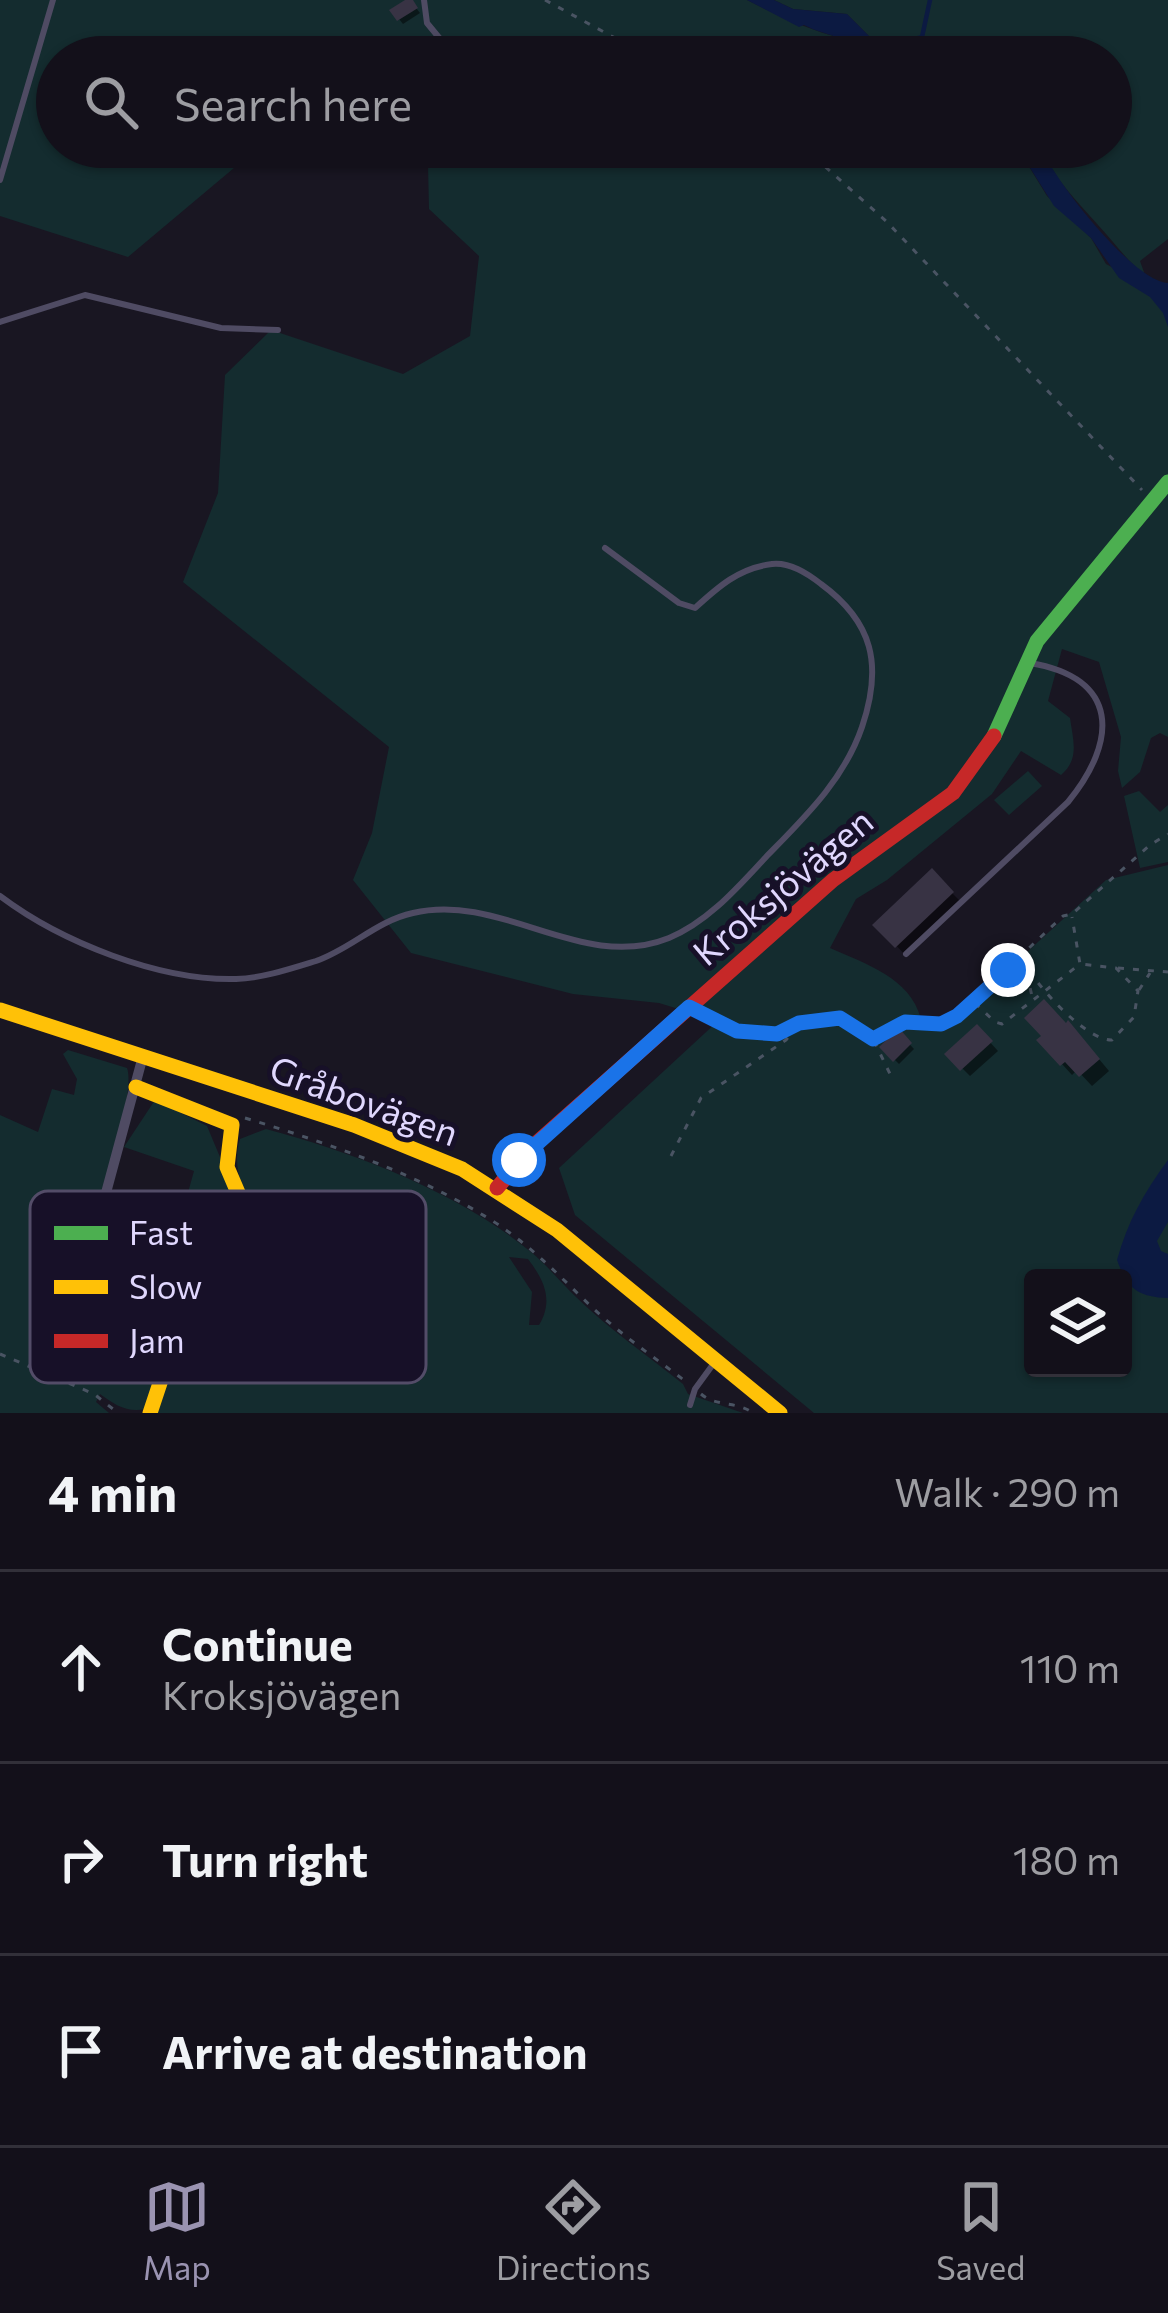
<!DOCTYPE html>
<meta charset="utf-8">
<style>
:root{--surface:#13101a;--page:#201e27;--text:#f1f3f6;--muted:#9d9da2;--line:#323039;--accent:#9a93b1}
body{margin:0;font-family:Commissioner,sans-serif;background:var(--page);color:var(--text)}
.controls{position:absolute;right:36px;bottom:36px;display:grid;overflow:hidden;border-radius:12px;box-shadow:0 3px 9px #0004}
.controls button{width:108px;height:108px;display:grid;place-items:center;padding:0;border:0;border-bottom:3px solid var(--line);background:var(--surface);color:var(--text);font:60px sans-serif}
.stop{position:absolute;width:36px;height:36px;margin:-27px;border:9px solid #1a73e8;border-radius:50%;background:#fff}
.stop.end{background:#1a73e8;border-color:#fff;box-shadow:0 3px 12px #0008}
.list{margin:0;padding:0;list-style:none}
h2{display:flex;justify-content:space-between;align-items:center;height:156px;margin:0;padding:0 48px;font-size:51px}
h2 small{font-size:39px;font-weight:400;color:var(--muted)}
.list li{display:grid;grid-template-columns:78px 1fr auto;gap:36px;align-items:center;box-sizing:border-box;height:192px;padding:0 48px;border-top:3px solid var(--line)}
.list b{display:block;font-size:45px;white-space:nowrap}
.list p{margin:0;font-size:39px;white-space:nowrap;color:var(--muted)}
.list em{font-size:39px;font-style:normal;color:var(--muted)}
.icon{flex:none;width:66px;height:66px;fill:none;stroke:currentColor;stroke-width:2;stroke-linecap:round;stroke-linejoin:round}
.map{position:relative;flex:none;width:1168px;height:1413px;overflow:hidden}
.search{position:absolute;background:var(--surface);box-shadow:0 3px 9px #0004;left:36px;right:36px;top:36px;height:132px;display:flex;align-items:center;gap:30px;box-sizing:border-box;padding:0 42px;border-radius:66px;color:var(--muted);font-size:45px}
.sheet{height:732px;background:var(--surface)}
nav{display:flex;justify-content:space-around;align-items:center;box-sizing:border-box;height:168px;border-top:3px solid var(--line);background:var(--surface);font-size:33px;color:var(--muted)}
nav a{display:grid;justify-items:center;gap:6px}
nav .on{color:var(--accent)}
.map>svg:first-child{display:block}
.green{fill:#142c2f;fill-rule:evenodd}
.water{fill:#0c1a42}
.shadow{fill:#0007}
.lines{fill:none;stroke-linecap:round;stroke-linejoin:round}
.stream{stroke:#0c1a42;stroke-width:4.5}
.building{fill:#383344}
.path{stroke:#4a5463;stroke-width:3;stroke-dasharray:6 9;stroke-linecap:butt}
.lane{stroke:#4f4b63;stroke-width:6}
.street{stroke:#4f4b63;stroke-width:10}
.fast{stroke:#4caf50;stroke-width:15}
.slow{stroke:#ffc107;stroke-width:15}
.jam{stroke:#c62828;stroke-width:15}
.route{stroke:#1a73e8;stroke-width:15}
.labels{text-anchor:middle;stroke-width:10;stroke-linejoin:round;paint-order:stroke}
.street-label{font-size:36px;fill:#e0d7fe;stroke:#171028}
.key{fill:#171028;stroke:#534c68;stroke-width:3}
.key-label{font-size:33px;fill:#e0d7fe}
</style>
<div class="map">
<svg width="1168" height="1413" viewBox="0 0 1168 1413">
<rect width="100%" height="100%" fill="#191622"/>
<g class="green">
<path d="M0 0H747C769 11 789 21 812 29 835 38 848 36 864 57H57V147H259L128 257 0 216Z"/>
<path d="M774 0H1168V239L1140 261 1145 275C1126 260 1114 242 1098 225 1076 200 1054 179 1041 148L1111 147V57H922C911 33 894 38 870 37L847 14 793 9Z"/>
<path d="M367 147H1017L1047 196 1091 238 1106 264 1168 297V737L1160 733 1151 738 1140 772 1122 788 1118 771 1121 737 1099 662 1062 649 1048 701 1070 718C1073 740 1080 759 1061 775L1021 751 992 794 887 880 856 899 830 948C868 965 914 979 922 1024H948L1106 880 1168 865V1413H814L575 1215 559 1168 718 1021 659 1003 573 994 411 953 353 880 372 833 389 747 183 582 218 493 225 375 271 330 403 374 470 336 479 256 429 209 428 165 400 166ZM1033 1278H1123V1368H1033Z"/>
<path d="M1028 771 1042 786 1009 815 994 800Z"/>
<path d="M1139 791 1160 812 1168 805V862L1140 868 1124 796Z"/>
<path d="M68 1050 127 1068C138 1098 86 1247 73 1285 89 1321 97 1334 137 1339L159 1323 175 1280 165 1275 194 1171 124 1147 155 1100 207 1126 243 1212V1237L216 1270 146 1409C127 1413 115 1405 100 1394L96 1402 109 1413H0V1115L38 1132 52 1089 74 1095 77 1079 63 1054Z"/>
<path d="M266 1129C356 1153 458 1192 531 1252 548 1266 561 1283 576 1297 609 1329 648 1356 683 1384L688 1394 743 1413H157C169 1370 194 1274 244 1264 260 1261 273 1271 289 1273L299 1252C263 1230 226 1182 240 1139ZM509 1257 528 1259C544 1280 554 1300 539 1325H529L532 1292Z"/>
</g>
<g class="water">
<path d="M747 0H774L793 9 847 14 870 37C894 37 910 32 922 57H916C909 40 898 37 881 41L886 57H864C846 34 827 37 804 25L799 27Z"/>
<path d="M1017 147H1041C1052 177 1132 281 1168 283V327L1163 313 1150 297 1119 278 1091 238 1054 206Z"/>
<path d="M1168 1160V1222L1157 1241 1161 1251 1168 1254V1298C1137 1297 1127 1288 1117 1260 1127 1223 1144 1192 1168 1160Z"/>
</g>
<g class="shadow">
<path d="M410 0 420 13 403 24 399 19Z"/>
<path d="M932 873 963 904 907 957 877 925Z"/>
<path d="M1066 1026 1079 1035 1109 1071 1092 1086 1077 1070 1072 1075 1062 1064Z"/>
<path d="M977 1028 998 1051 970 1076 948 1054Z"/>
<path d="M899 1033 914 1049 899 1064 883 1048Z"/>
</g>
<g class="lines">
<path class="stream" d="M908 41 922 37 930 0"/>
</g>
<g class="building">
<path d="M405 0H413L418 8 397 21 389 10Z"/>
<path d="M932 868 954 892 895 948 872 925Z"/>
<path d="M1044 999 1066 1023 1068 1020 1100 1059 1079 1077 1065 1062 1060 1066 1036 1040 1041 1036 1024 1018Z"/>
<path d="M977 1024 993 1041 960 1071 944 1054Z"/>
<path d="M899 1028 912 1043 893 1062 879 1047Z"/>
</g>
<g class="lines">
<g class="path">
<path d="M545 0 650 57"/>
<path d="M803 147 887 222 1142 490"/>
<path d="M1022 958C1031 980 1085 1041 1112 1040L1134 1017 1138 991 1116 968 1080 964"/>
<path d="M1118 968 1168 972"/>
<path d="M1008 970 1029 983 1033 1001"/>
<path d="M1139 990 1150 973"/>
<path d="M975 1003 995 1022 1002 1024 1080 964 1072 917"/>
<path d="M701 1013 737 1031 777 1034 799 1023 840 1018 873 1039 905 1022 941 1024 957 1016 1063 916 1072 914 1150 845 1168 834"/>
<path d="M874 1041 892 1078"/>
<path d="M245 1118C330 1144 416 1173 491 1220 531 1245 561 1278 595 1310 624 1337 658 1360 689 1384"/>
<path d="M671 1156 701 1098 786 1040 798 1024"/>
<path d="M0 1354 94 1394 118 1413"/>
<path d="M701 1394C716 1407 737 1401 753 1413"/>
</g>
<g class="lane">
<path d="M424 0 427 23 455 57"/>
<path d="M0 180 53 0"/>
<path d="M0 322 85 295 221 328 278 330"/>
<path d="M0 896C61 942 159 981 236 979 263 978 290 969 316 961 351 949 376 921 413 913 502 892 582 973 669 938 708 922 738 887 766 857 804 818 844 780 862 727 883 665 873 622 821 584 807 573 790 562 772 564 739 568 718 587 695 608L679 603 605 548"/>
<path d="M906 954 1068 802C1118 741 1120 678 1030 663"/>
<path d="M690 1405 695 1389 714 1363"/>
</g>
<path class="street" d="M87 1263 143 1056"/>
<path class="fast" d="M994 736 1037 641 1168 482"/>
<g class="slow">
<path d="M0 1010 354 1125 462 1169 557 1230 780 1413"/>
<path d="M136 1087 232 1125 227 1167 248 1216 249 1240 240 1256 191 1306 176 1335 150 1413"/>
</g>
<path class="jam" d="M497 1188 533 1146 833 880 953 793 994 736"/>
</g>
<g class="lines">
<path class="route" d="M519 1160 689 1007 737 1031 777 1034 799 1023 840 1018 873 1039 905 1022 941 1024 957 1016 1008 970"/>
</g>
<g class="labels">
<g class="street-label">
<text transform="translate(783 887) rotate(-40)" y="13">Kroksjövägen</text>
<text transform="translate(364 1101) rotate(20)" y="13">Gråbovägen</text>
</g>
</g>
<rect x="30" y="1191" width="396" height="192" rx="18" class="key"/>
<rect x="54" y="1226" width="54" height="14" fill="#4caf50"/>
<rect x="54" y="1280" width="54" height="14" fill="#ffc107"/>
<rect x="54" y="1334" width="54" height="14" fill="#c62828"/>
<g class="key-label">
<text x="129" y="1245">Fast</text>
<text x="129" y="1299">Slow</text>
<text x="129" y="1353">Jam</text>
</g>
</svg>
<div class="controls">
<button><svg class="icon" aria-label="layers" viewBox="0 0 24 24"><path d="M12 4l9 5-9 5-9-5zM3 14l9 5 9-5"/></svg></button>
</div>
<div class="stop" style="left:519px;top:1160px"></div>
<div class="stop end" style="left:1008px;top:970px"></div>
<div class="search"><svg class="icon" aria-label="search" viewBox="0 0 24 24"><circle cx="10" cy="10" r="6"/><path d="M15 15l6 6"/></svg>Search here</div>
</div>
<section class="sheet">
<h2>4 min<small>Walk · 290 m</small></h2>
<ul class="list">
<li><svg class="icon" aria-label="ahead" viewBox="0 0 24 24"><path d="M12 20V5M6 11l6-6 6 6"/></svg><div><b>Continue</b><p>Kroksjövägen</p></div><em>110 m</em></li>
<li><svg class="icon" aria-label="right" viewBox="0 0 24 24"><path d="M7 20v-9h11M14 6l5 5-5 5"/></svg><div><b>Turn right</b></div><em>180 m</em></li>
<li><svg class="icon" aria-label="arrive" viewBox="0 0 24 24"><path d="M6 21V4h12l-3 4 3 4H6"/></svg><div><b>Arrive at destination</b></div></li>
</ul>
</section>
<nav>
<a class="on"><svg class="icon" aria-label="map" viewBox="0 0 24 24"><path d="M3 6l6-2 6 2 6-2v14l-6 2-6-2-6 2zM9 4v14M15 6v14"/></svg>Map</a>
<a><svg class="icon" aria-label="directions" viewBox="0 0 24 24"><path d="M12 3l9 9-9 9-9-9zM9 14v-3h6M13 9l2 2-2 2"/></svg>Directions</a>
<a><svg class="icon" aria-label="saved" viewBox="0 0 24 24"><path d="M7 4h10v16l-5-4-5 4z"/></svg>Saved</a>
</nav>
